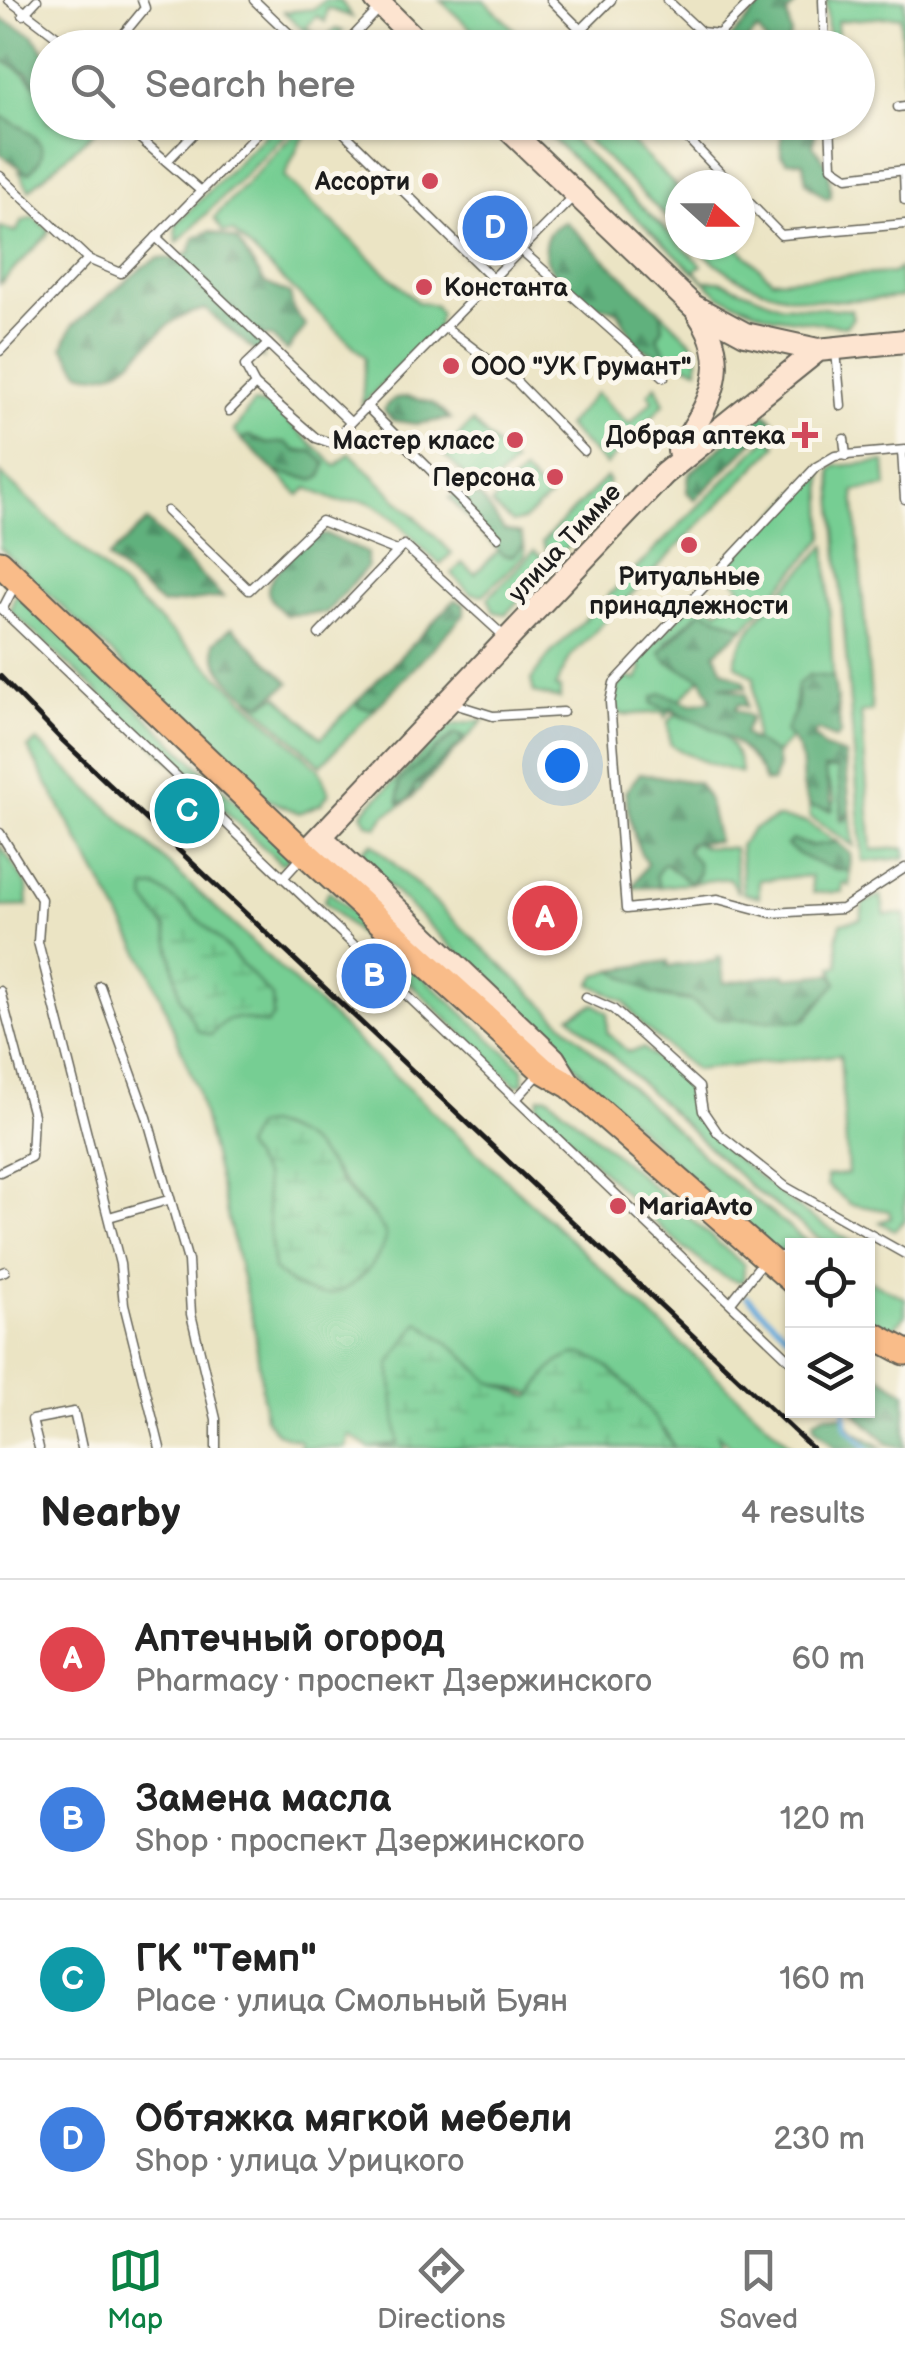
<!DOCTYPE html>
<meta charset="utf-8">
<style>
:root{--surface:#fff;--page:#f2f2f2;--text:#222;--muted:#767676;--line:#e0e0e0;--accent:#0b8043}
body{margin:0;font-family:"Balsamiq Sans",sans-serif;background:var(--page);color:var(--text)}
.controls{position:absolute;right:30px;bottom:30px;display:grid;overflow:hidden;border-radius:0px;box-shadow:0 2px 8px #0004}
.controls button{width:90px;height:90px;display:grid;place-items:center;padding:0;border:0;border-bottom:2px solid var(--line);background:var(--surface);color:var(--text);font:50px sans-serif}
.compass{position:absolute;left:665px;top:170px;width:90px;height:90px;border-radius:50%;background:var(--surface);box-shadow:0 2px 8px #0004;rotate:111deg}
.you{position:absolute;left:562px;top:765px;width:35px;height:35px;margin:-25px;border:8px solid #fff;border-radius:50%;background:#1a73e8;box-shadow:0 0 0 15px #1a73e833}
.badge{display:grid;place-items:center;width:65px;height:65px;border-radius:50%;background:var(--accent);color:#fff;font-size:32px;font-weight:700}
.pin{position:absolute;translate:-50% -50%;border:5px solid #fff;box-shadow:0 2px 10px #0006}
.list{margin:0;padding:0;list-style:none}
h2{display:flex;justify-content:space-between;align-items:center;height:130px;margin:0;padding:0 40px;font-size:42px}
h2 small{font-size:32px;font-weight:400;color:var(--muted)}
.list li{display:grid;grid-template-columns:65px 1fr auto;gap:30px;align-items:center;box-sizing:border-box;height:160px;padding:0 40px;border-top:2px solid var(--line)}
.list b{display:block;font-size:38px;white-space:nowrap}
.list p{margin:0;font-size:32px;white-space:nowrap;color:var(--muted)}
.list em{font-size:32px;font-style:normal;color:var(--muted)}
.icon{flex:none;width:55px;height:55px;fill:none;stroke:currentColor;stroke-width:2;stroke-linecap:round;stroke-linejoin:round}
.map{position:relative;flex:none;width:905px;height:1448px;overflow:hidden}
.search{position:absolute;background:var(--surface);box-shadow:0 2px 8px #0004;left:30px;right:30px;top:30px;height:110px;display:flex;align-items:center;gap:25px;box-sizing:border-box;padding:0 35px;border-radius:55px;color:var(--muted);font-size:38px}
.sheet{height:770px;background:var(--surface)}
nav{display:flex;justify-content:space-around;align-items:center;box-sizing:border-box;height:140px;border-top:2px solid var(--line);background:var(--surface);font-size:28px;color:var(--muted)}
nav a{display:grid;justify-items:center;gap:5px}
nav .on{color:var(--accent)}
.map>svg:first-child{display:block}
.green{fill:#76ce93;stroke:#497558;stroke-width:2.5;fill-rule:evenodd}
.forest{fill:url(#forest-firs);stroke:#3e664c;stroke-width:2.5}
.wetland{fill:url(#wetland-marsh);stroke:#497558;stroke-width:2.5}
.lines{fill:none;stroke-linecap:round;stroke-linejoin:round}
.stream{stroke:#68acdd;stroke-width:5}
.service-casing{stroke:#646257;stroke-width:11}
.secondary-casing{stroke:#646257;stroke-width:26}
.primary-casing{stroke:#646257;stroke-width:29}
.service{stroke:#fff;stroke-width:8}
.secondary{stroke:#fde4d0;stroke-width:22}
.primary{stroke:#f9bc89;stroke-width:25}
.rail{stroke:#1c1c1c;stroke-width:5}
.poi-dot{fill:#d1495b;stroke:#fbf7ec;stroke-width:4}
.labels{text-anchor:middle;stroke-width:10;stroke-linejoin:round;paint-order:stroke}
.poi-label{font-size:25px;font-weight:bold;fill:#1c1c1c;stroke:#fbf7ec;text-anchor:end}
.street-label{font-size:25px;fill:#1c1c1c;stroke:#fbf7ec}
</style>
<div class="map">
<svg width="905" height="1448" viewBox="0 0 905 1448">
<defs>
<pattern id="forest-firs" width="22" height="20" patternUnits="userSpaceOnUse" patternTransform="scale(2.5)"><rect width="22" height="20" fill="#60b17d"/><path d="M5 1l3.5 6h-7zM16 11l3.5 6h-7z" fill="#4e8f66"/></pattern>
<pattern id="wetland-marsh" width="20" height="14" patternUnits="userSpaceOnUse" patternTransform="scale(2.5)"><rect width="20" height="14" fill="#76ce93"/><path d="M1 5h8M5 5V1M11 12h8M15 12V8" fill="none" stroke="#66b07e"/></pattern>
</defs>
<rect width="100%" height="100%" fill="#fbf7ec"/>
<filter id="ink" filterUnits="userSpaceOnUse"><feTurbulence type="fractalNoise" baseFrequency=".01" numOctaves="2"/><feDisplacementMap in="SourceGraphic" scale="20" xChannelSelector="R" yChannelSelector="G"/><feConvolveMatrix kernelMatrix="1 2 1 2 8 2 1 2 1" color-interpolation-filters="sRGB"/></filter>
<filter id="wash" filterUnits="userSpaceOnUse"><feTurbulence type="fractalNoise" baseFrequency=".0048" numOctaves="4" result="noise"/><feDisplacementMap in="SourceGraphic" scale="40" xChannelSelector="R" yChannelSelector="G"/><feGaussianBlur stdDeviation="2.25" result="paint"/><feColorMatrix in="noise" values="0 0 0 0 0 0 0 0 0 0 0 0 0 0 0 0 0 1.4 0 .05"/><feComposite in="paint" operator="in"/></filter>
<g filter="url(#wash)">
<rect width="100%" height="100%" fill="#ebe4c4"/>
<g class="green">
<path d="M325 0H340L352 17 327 8 325 22 317 16 306 27 323 40 336 29 343 31 322 47 284 12 313 9Z"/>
<path d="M440 0H484L532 47H490Z"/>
<path d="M826 0H905V95L900 16 837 21 838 47H829Z"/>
<path d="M0 59C29 72 47 91 48 122L104 123 29 190 19 171 28 173 23 126H15L0 115Z"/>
<path d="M277 123H297L177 243 176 224Z"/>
<path d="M304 123H318L301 141 284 177 417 302 434 305 440 313 437 328 362 405 365 357 233 232H223L214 218Z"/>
<path d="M535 123H555L702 265 695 270 703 281H720L780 305 851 310 853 318 846 326 773 317 720 296Z"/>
<path d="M586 123H612L680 190V230L578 131Z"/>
<path d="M33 217 49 230 47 235 0 284V227L16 232 22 221Z"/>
<path d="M695 245H736L772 280 893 273 900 268 902 297C819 303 759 308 695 245Z"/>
<path d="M661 312 698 348V369L662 357 665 351 657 337 663 327Z"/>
<path d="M656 385 664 404 606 465 566 426 596 393 629 424 653 400 648 394Z"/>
<path d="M253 403 271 406 336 466 350 453 452 553 440 564C415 545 398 515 368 502 355 497 348 505 337 501 327 498 317 492 308 488L299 495 276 472 314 480 326 464 312 451H294L285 443 267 444 247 436 241 439 234 431Z"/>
<path d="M472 422 514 463 483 494 442 453Z"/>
<path d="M768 437 777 445 571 656 555 687 560 688V699L534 693 531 680 549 655Z"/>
<path d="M885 462 887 487 854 491 872 711 861 713 872 850 905 848V858L863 862 831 470 836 466Z"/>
<path d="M822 467 824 538 744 628 699 612 666 642 667 662 701 678 680 700 662 693 656 706 671 710 665 718 664 712 622 715 614 706 618 685 625 677 637 680 642 669 637 662 699 596 718 611 740 587 726 567Z"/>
<path d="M523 472 549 498 524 520 512 523 491 504Z"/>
<path d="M0 473 319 769 329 793 321 804 299 813 266 799 0 548Z"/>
<path d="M606 477 609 482 605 489 612 497 560 555 548 554 542 542Z"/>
<path d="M524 545 525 555 483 595 470 593 452 574 462 563 475 574 499 550 503 555 516 554Z"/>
<path d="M826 545 833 677 809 675 796 690 792 738 776 754 755 741 754 677 736 665C731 637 805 569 826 545Z"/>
<path d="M534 551 543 558 544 573 506 614 494 612 488 598Z"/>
<path d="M16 593 290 853 286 863H280L10 610Z"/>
<path d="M278 696 321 738 358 700 376 708 321 765 248 698 262 704Z"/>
<path d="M676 714C686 720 697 719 707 724 726 733 740 753 741 773 716 766 694 760 670 744L668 722Z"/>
<path d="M484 720 412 797 415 785 420 784 464 736 453 734 399 782V803L404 804 385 815 377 827 367 823 362 813 450 726Z"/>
<path d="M37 741 793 1448H732L718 1435 722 1448H674L665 1430 490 1382 460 1352 398 1414V1443L370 1448 349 1435 346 1448H300L301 1441 276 1433 265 1417 255 1332 197 1089 151 973 28 748ZM184 906C217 938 250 967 274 1007L267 1024C237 1021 235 1007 210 1035 163 994 188 959 159 918ZM277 1127C327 1146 337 1183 374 1216L319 1295 294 1286 274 1270 264 1177Z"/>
<path d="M833 767 838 769 843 793 840 820H846L850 809 854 846 810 817 809 804 831 811 835 800 824 771Z"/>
<path d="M777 818 806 822 837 842 811 846 797 841 788 845 835 870 850 871V886L843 883 842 892 813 893 811 876 759 880V897L743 893 740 846 753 829Z"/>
<path d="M693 840 704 847 734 848 738 893 729 878 659 887 656 875 664 863 691 883 698 877 695 860 687 851Z"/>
<path d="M372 843 725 1176 811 1245 773 1252 738 1224 362 860 360 853Z"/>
<path d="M0 845 27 885 28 906 0 907Z"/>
<path d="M329 891 523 1068 524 1083 516 1085 324 901Z"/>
<path d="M881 895 885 915 905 914V1220L894 1230 880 1222 891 1218 889 1211 850 1204 827 1185V1176L848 1174 840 1055 695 1070 644 1027 625 1002 591 984 597 975 613 970 659 996 695 1002 719 1019H807L836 983 832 967 839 966 837 939 841 923 861 919 863 904Z"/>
<path d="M595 1004 608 1013 607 1032 628 1052 643 1048 683 1080 694 1117 728 1152 802 1211 856 1245H828L752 1188 570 1016Z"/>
<path d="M548 1096 744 1265 743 1281C708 1289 570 1135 537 1106L539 1097Z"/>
<path d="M868 1280 905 1298V1315L892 1331 868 1320Z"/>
</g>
<g class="forest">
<path d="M766 0H800L787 13 791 34 786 47H769L758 30 741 47H723Z"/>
<path d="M0 18 33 35 47 55V101L28 73 0 59Z"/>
<path d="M0 115C17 127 66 143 28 173L0 154Z"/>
<path d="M782 123H818L813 145 828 166 831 197 827 199 806 183 803 162 787 161 781 155Z"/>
<path d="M566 222 661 312 663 328 657 337 665 351 662 357 637 346 618 312C608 306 597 308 587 302 569 293 542 267 545 245 547 233 555 225 566 222Z"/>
<path d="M210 231 237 240 265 283 290 294 293 309 306 326 287 351 272 337 261 336 263 358 205 309C195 312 183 314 175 320 144 341 125 387 80 372L63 347 72 326 144 266 159 258 174 259 189 253 194 238Z"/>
<path d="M408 397 432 403 450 419 416 424 392 420 384 410C388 400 397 397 408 397Z"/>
<path d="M763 411 774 421 695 500 687 492 689 474Z"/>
<path d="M250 436 267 444 285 442 297 452 312 451 326 464 321 477 314 480 276 472 241 439Z"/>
<path d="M457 493 481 497 504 530 521 534 524 545 513 556 503 555 449 498Z"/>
<path d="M147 521 223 597 162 605 112 562 108 558Z"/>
<path d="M315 535H328L367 553V567L326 613 286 615C279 609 268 599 268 590 269 572 302 545 315 535Z"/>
<path d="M455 600 464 604V615L380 704 370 709 358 706V700Z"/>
<path d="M702 610 744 628 715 653 723 670 744 681 746 688 719 686 746 694 747 707 739 704 735 709 751 717 744 734 776 754 778 767 772 782H765C750 737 692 718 652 704L653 697 662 693 691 704 712 700 701 678 667 662 660 652Z"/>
<path d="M232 627 290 683 262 704C238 694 213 671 214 643Z"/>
<path d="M809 675 833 677C835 686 841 727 840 735L836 739 817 730 814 735 824 748 845 755 850 809 843 821 838 769H824L833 809 811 807C792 780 815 760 785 732L797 707V685Z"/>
<path d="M456 733 464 741 415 785 408 801 399 803V782Z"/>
<path d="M640 773 698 783 708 798 718 841 689 843 687 851 698 863 699 873 691 883 664 863 656 875 659 887 632 888 647 864C633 844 630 816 625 792Z"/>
<path d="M792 840 811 846 837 842 851 854 850 871C829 869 803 860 787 845Z"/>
<path d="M716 957H721L724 983 785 974 786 978 832 974 837 983 802 1021 719 1019 689 1000 653 994 613 970 668 961 669 966 716 961Z"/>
<path d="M868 1369 905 1392V1448L888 1444 853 1411 868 1410Z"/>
<path d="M826 1414 843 1416 853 1431 884 1448H835L814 1427V1420Z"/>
</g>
<g class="wetland">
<path d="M156 887C204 917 234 958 272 996L273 1016 267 1024C237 1021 235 1007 211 1035L198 1031 180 997 166 928 145 899 146 888Z"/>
<path d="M266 1124C324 1140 321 1162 355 1199 367 1212 379 1219 386 1235 381 1263 347 1300 316 1294 300 1291 286 1280 274 1270L264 1177 244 1147 255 1126Z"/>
<path d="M419 1322 460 1352 490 1382 530 1397C544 1380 552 1360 575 1355 606 1348 661 1423 674 1448H379L398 1443 390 1363Z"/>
</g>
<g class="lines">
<g class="stream">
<path d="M747 1297 792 1339"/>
<path d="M845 1410 846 1428 868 1448"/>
</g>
</g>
</g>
<g filter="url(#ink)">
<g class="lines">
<g class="service-casing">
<g id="service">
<path d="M9 0 72 48"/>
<path d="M254 0 304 48"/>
<path d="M551 0 599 48"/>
<path d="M667 0 701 32 719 34 753 0"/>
<path d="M823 0 825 48"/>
<path d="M23 15 37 0"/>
<path d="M112 48 145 8 142 0"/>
<path d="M342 48 379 9"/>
<path d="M563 48 611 0"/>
<path d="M898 107 905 106"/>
<path d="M121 122 201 191"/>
<path d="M333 122 493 279"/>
<path d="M672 122 732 185"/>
<path d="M830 122 832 167 847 177 905 170"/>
<path d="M167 161 205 122"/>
<path d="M904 171 905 200"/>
<path d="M0 176 88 259"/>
<path d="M740 193 781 235 905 224"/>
<path d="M156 237 350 422"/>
<path d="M521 250 664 377"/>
<path d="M445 327 516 381 584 451"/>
<path d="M0 351 88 259 121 273 269 122"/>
<path d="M836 351 841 406"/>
<path d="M255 385 316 438 331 443 573 197"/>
<path d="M366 406 498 537"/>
<path d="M229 411 255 385 245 366 268 344"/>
<path d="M844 439 846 456"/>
<path d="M905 450 835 456 816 467 614 683 610 702 626 909 718 899 771 913 842 909 905 868"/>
<path d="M902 451 905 499"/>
<path d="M167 511 249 590 321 521 397 551"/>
<path d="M0 608 792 1362"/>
<path d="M2 610 16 583"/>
<path d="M319 634 404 545 506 638"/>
<path d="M454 704 493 716 563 712"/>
<path d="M0 833 41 899 38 942 120 1264 124 1304 160 1448"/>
<path d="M283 878 304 855"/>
<path d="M100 986 147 1117 188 1261 191 1314 216 1419V1448"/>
<path d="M0 991 33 1115 31 1157 0 1172"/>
<path d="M586 997 613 1009 699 1087 703 1111 718 1133 786 1187 905 1254"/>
<path d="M516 1099 540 1073"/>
<path d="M109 1217 168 1200"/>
<path d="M0 1273 5 1271"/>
<path d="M731 1302 765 1259 792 1254"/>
<path d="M39 1448 32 1420 74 1412 82 1448"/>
</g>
</g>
<g class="secondary-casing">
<g id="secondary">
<path d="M376 0 424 48"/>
<path d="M501 122 693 306 745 334 818 350"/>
<path d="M679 451C710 403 734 365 698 313"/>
<path d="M321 837 554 1059 571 1086"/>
<path d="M305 853 664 474 818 350 905 341"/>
</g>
</g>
<g class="primary-casing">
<g id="primary">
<path d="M0 563 305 853 543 1070 571 1086 792 1280"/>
<path d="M868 1332 905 1352"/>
</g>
</g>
<use href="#service" class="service"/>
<use href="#secondary" class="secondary"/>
<use href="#primary" class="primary"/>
<path class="rail" d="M0 676 60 738 812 1448"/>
</g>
</g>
<g class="poi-dot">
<circle cx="430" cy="181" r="10"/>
<circle cx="424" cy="287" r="10"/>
<circle cx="451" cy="366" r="10"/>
<path d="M800 420h10v10h10v10h-10v10h-10v-10h-10v-10h10z"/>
<circle cx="515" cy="440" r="10"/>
<circle cx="555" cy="477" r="10"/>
<circle cx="689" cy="545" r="10"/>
<circle cx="618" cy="1206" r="10"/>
</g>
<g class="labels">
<g class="poi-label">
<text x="410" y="190">Ассорти</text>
<text x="444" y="296" text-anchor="start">Константа</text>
<text x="471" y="375" text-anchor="start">ООО "УК Грумант"</text>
<text x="785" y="444">Добрая аптека</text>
<text x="495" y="449">Мастер класс</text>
<text x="535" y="486">Персона</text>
<text x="689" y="585" text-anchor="middle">Ритуальные<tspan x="689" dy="29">принадлежности</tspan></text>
<text x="638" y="1215" text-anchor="start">MariaAvto</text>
</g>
<g class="street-label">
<text transform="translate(564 542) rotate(-47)" y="9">улица Тимме</text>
</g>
</g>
</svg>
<div class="controls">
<button><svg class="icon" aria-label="locate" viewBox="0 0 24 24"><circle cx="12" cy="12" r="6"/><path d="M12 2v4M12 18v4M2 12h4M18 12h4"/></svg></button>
<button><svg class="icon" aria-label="layers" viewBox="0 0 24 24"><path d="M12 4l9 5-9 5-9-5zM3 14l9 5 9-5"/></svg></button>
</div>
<svg class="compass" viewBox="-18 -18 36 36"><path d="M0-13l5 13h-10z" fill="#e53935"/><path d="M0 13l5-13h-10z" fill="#767676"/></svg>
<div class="you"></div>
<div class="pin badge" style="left:545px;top:918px;background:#e0444e">A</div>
<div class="pin badge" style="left:374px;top:976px;background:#3f7fe0">B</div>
<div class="pin badge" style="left:187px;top:811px;background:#0f9aa8">C</div>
<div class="pin badge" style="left:495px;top:228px;background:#3f7fe0">D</div>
<div class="search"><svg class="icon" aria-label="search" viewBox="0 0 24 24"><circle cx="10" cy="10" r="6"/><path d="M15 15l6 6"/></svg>Search here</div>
</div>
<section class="sheet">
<h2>Nearby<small>4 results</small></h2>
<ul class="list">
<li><span class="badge" style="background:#e0444e">A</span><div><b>Аптечный огород</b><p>Pharmacy · проспект Дзержинского</p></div><em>60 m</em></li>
<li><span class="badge" style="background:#3f7fe0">B</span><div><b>Замена масла</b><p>Shop · проспект Дзержинского</p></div><em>120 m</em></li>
<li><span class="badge" style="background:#0f9aa8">C</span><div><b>ГК &quot;Темп&quot;</b><p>Place · улица Смольный Буян</p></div><em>160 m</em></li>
<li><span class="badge" style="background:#3f7fe0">D</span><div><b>Обтяжка мягкой мебели</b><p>Shop · улица Урицкого</p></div><em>230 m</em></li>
</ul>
</section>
<nav>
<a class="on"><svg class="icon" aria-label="map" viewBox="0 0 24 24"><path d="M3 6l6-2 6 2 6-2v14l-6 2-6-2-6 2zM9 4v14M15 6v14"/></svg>Map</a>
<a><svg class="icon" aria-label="directions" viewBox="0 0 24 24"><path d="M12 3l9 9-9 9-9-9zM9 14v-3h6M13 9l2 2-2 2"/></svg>Directions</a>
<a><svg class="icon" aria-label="saved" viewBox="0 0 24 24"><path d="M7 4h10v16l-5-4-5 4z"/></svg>Saved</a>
</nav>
